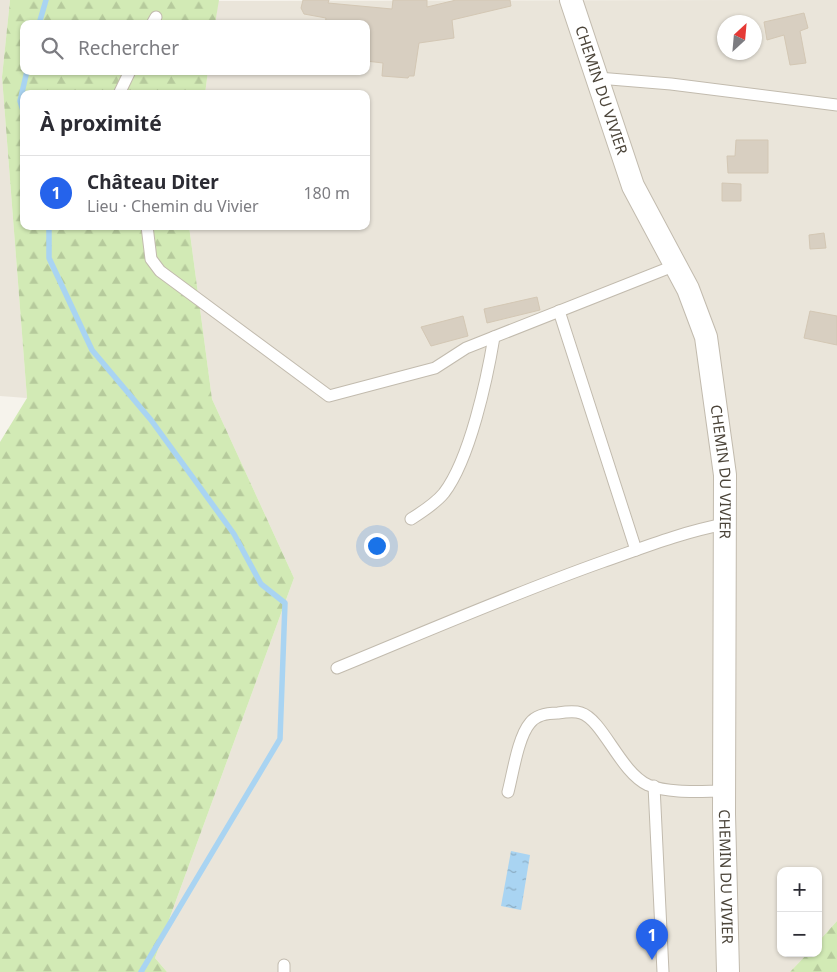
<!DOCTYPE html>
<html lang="fr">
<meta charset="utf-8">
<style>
:root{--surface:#fff;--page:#f2f2f3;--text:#2b2b33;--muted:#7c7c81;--line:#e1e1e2;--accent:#2563eb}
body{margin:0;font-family:"Noto Sans",sans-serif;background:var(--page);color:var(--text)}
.controls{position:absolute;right:15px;bottom:15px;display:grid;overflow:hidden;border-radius:10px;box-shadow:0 1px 4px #0004}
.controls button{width:45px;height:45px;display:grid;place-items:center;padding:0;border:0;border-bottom:1px solid var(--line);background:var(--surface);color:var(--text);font:25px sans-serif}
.compass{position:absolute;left:717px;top:15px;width:45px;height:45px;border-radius:50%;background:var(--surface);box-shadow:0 1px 4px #0004;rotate:26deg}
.you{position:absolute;left:376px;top:545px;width:18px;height:18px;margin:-12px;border:4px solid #fff;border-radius:50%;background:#1a73e8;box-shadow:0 0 0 8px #1a73e833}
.badge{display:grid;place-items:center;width:32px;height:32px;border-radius:50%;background:var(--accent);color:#fff;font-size:16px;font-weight:700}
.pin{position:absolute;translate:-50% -41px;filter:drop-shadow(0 1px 2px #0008)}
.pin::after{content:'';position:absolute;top:26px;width:18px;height:15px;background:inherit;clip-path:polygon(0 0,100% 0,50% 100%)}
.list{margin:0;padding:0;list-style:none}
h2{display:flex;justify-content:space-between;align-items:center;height:65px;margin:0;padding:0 20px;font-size:21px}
h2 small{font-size:16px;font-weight:400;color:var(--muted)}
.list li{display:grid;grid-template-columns:32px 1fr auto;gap:15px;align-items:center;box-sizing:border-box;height:75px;padding:0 20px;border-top:1px solid var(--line)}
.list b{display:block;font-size:19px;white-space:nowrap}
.list p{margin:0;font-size:16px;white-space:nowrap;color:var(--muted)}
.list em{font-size:16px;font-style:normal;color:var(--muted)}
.icon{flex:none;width:28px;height:28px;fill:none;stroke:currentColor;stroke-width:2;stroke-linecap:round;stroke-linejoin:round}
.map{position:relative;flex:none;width:837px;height:972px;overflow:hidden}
.search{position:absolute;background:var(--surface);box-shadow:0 1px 4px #0004;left:20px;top:20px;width:350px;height:55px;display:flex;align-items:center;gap:12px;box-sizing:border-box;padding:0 18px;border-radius:10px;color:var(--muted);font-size:19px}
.panel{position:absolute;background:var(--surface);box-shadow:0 1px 4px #0004;left:20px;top:90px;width:350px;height:140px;border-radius:10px}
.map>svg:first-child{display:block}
.residential{fill:#eae5da;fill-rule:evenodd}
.forest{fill:url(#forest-firs)}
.water{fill:url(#water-ripples)}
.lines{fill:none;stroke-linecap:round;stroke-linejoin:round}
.stream{stroke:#a9d4f2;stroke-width:5.5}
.building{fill:#d8cfc1;stroke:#d3c7b4}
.lane-casing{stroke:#c2bbae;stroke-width:13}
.street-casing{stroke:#c2bbae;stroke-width:24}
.lane{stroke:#fff;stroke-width:11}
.street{stroke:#fff;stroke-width:22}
.labels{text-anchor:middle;stroke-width:4;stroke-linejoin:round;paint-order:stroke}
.street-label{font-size:15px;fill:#4b4439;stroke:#fff}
</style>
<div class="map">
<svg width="837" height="972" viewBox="0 0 837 972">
<defs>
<pattern id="forest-firs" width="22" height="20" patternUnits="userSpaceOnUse" patternTransform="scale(1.25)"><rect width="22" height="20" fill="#d2eab5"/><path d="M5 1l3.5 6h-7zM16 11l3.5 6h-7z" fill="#b6ca9c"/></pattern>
<pattern id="water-ripples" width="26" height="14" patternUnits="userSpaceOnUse" patternTransform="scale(1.25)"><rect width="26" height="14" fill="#a9d4f2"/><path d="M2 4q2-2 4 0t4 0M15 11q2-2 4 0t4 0" fill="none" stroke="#8caec5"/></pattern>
</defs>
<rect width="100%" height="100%" fill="#f6f3ec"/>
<g class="residential">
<path d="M0 0H10L2 77 27 398 0 396Z"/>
<path d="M837 0V921L818 942V871H781V953H808L790 972H167L155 958 294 578 212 399 189 226H366V94H205L208 71H366V24H215L218 1ZM724 22H754V52H724Z"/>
</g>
<g class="forest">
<path d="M10 0H219L215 24H24V71H208L205 94H24V226H189L212 399 294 578 155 958 167 972H0V442L27 398 2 77Z"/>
<path d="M837 921V972H790L808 953H818V942Z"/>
</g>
<path class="water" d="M511 851 530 855 521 910 501 906Z"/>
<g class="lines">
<g class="stream">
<path d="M39 24 46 0"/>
<path d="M24 114 20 101 27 71"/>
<path d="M49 226V258L92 350 151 420 234 534 261 584 285 603 280 739 141 972"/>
</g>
</g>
<g class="building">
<path d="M303 0H329L328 3 392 9 393 0H427V7L456 0H510L511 6 452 20 454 38 419 43 414 76H409L408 78 382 76 383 63 366 61V24H325L326 18 304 14 301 8Z"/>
<path d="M804 13 808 28 800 31 806 63 790 65 784 35 767 40 764 22Z"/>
<path d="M736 140H768V173H728L727 156H735Z"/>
<path d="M722 183 741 184V201H722Z"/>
<path d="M824 233 826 248 810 249 809 235Z"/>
<path d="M537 297 540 310 487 323 484 309Z"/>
<path d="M810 311 837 316V345L804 338Z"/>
<path d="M463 316 468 336 431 346 421 327Z"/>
</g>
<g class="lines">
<g class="lane-casing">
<g id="lane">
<path d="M152 24 156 17"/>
<path d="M598 78 671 84 837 105"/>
<path d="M119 94 130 71"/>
<path d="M147 226 151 259 160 271 329 396 435 368 466 348 676 265"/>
<path d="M559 311 636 550"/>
<path d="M411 519C422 512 435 504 444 493 470 459 487 379 494 337"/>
<path d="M337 668C425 632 512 594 602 562 642 548 682 532 725 524"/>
<path d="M654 786 663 972"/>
<path d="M508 792C513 773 518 737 530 723 536 715 549 713 558 713 565 712 575 711 581 713 603 720 620 772 648 785 671 794 701 791 725 791"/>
<path d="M284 972V965"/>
</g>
</g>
<g class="street-casing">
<g id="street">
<path id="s1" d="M571 0 633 186 688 289 706 337 725 475 724 814 728 972"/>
</g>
</g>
<use href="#lane" class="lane"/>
<use href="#street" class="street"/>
</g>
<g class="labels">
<g class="street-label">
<text dy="5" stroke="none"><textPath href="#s1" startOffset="95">CHEMIN DU VIVIER</textPath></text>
<text dy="5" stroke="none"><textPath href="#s1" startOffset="500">CHEMIN DU VIVIER</textPath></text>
<text dy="5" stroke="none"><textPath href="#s1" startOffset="905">CHEMIN DU VIVIER</textPath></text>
</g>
</g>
</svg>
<div class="controls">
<button>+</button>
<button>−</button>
</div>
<svg class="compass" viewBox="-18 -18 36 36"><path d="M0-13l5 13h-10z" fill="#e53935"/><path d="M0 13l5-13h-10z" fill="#7c7c81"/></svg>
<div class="you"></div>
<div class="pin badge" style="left:652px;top:960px">1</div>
<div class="search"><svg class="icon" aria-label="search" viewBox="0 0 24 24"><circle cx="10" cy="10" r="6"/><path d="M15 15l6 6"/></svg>Rechercher</div>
<section class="panel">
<h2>À proximité<small></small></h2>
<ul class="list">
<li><span class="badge">1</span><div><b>Château Diter</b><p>Lieu · Chemin du Vivier</p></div><em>180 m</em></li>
</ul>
</section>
</div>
